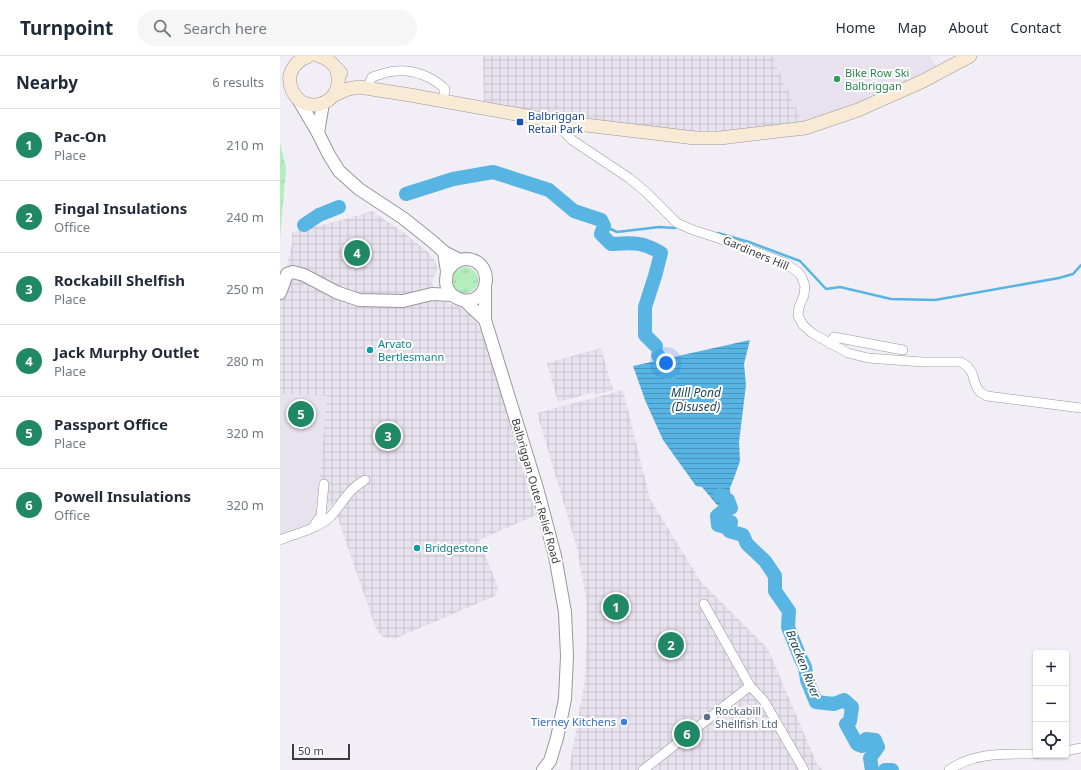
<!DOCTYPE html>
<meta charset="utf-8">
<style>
:root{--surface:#fff;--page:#f6f6f7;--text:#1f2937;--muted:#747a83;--line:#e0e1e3;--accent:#208865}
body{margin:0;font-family:"Noto Sans",sans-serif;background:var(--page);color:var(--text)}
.controls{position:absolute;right:12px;bottom:12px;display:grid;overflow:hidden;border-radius:4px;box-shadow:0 1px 3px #0004}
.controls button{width:36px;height:36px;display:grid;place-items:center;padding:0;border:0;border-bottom:1px solid var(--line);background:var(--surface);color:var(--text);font:20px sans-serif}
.scale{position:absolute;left:12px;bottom:10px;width:58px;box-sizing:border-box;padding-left:4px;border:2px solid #3d3c3f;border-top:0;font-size:11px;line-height:14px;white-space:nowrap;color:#3d3c3f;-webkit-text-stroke:3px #fff;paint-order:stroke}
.you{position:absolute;left:386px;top:307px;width:14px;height:14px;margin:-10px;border:3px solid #fff;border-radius:50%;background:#1a73e8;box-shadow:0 0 0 6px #1a73e833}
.badge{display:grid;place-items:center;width:26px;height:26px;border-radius:50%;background:var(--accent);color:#fff;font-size:13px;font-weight:700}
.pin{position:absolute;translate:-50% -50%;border:2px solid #fff;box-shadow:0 1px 4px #0006}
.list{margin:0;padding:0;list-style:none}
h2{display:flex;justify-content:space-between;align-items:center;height:52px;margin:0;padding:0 16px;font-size:17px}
h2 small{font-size:13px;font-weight:400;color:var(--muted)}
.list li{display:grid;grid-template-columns:26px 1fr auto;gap:12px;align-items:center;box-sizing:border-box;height:72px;padding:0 16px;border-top:1px solid var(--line)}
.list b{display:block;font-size:15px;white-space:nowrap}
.list p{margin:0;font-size:13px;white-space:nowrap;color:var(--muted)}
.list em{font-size:13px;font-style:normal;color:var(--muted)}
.icon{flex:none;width:22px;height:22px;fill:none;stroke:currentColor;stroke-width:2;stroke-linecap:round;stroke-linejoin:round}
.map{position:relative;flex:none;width:801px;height:714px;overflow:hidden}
header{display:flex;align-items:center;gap:24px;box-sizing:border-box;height:56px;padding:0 20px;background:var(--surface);border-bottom:1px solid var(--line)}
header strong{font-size:19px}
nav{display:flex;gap:22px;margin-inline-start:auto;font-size:14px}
.search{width:280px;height:36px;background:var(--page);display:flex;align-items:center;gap:10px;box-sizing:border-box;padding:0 14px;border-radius:22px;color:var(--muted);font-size:15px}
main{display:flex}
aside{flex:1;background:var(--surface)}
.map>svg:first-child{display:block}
.built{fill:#e8e2ef}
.industrial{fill:url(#industrial-grid)}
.grass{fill:url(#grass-tufts)}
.water{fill:url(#water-rules)}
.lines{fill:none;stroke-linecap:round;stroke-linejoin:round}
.stream{stroke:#58b4e3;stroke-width:2.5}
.river{stroke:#58b4e3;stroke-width:14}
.minor-casing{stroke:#99969c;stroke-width:10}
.tertiary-casing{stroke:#99969c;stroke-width:14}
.secondary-casing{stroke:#99969c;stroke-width:14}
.minor{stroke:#fff;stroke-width:9}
.tertiary{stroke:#fff;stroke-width:12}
.secondary{stroke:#f8ead4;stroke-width:13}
.leisure-dot{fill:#2e9e5b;stroke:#fff;stroke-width:1.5}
.transit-dot{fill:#1a4fb4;stroke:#fff;stroke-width:1.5}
.culture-dot{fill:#0f9aa8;stroke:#fff;stroke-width:1.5}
.service-dot{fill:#5c6f8a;stroke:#fff;stroke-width:1.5}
.shop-dot{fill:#3f7fe0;stroke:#fff;stroke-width:1.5}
.labels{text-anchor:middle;stroke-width:4;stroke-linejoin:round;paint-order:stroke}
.leisure-label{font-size:11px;fill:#27864d;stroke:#fff;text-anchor:start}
.transit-label{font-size:11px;fill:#164399;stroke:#fff;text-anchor:start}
.street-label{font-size:11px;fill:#3d3c3f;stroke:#fff}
.culture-label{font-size:11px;fill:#0d838f;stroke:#fff;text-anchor:start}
.service-label{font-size:11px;fill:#4e5e75;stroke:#fff;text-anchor:start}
.shop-label{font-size:11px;fill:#366cbe;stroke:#fff;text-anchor:end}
.water-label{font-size:12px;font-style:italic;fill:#153d51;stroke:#fff}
</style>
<header>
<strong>Turnpoint</strong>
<div class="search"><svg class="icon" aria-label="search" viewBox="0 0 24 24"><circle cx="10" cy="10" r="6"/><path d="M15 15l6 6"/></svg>Search here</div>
<nav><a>Home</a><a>Map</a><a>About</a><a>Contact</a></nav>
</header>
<main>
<aside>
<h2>Nearby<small>6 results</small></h2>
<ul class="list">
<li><span class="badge">1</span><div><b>Pac-On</b><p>Place</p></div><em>210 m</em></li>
<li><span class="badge">2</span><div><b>Fingal Insulations</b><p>Office</p></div><em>240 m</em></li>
<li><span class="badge">3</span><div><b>Rockabill Shelfish</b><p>Place</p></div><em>250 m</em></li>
<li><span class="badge">4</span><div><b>Jack Murphy Outlet</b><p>Place</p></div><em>280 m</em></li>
<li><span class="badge">5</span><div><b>Passport Office</b><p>Place</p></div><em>320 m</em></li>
<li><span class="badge">6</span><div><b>Powell Insulations</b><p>Office</p></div><em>320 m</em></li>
</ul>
</aside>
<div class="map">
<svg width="801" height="714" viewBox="0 0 801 714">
<defs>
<pattern id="industrial-grid" width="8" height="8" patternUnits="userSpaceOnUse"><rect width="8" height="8" fill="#e8e2ef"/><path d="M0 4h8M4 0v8" fill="none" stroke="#c8c3ce"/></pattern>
<pattern id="grass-tufts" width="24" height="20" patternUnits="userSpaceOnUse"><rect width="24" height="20" fill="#b4eebe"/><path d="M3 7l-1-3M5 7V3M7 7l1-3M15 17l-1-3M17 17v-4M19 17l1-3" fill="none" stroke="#9ccda4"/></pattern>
<pattern id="water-rules" width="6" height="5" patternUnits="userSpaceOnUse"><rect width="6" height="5" fill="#58b4e3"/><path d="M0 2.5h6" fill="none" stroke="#4a94b9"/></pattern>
</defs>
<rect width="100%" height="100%" fill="#f2eef5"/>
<g class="built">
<path d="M492 0H650L660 16 525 72Z"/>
<path d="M0 338 47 340 37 454 32 465 26 470 0 479Z"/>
</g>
<g class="industrial">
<path d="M203 0H492L525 72 440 82 204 52Z"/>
<path d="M92 155 124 177 148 196 155 205 157 212 152 226 158 246H165L175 249 186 255 194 263 202 277 218 329 256 459 199 484 218 531 215 540 114 583 103 581 96 573 53 448 32 465 37 454 47 340 0 338V241L12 187V176L66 163Z"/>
<path d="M321 292 333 334 316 339 315 336 278 346 267 307Z"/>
<path d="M343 334 370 443 421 526 488 593 537 708 543 714H289L305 624 306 591V542L297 492 257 357Z"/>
</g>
<g class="grass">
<path d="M0 86 6 112 0 183Z"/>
<circle cx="185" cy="224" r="13"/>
</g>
<path class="water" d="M470 284 464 308 466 329 459 386 460 405 454 422 450 432 451 452 437 449 422 431 416 430 383 384 365 344 353 310Z"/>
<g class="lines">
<g class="stream">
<path d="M324 170 337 176 379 171 395 172 398 170"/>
<path d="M438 177 469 186 520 205 546 233 560 231 611 243 655 244 779 222 793 218 801 209"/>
</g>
<g class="river">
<path d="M126 138 173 123 213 116 269 134 294 155 321 164 324 170 321 178 331 188C352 187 361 185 381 197L375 220 365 251V279L376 290"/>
<path d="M24 169 39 159 59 151"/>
<path d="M378 299 390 319"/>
<path d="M440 439 448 444 451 452 443 455 437 460 438 469 445 471 451 466 449 475 463 479 467 488 485 505 495 520V535L509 555 508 571 520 601 525 611 527 624 536 646 554 648 564 644 572 651 570 665 566 668 577 688 582 690 586 683 595 684 598 691 590 702 592 714"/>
<path d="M605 714H612"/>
</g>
<g class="minor-casing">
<g id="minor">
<path d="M87 32 92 21C100 19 108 15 116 15 133 13 153 21 165 33L163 45"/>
<path d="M280 66 283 75 292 84 349 122 366 136 397 167 413 174 438 182 505 207 519 217 522 222 525 230 524 239 519 251 518 260 523 269 532 277 568 297 588 302 643 306H681L688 311 692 317 696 330 700 336 707 340 801 352"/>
<path d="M550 288 554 281 623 294"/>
<path d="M35 468 41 460 44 428"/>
<path d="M0 484C17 477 38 473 51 460 63 447 68 433 85 424"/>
<path d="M470 630 484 645 524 714"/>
<path d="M786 695 801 692"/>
<path d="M363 714 470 630 424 548"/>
<path d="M669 714C694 696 726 698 756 698"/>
</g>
</g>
<g class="tertiary-casing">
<g id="tertiary">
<path d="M18 43 38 77 49 99 59 115 79 133 123 162 153 186 164 196 180 204"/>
<path d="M38 77 43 47"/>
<path d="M164 196C165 203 166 209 167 215 167 221 164 227 168 233 170 239 176 242 182 244 210 250 216 204 186 203 177 203 171 209 167 216"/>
<path d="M205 231V264L257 432 275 500 285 556 287 600 285 643 277 682 270 705 263 714"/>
<path d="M0 237 7 218 13 216 24 219 56 236 79 244 123 245 152 238 172 239"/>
<path d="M185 245 205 264"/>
</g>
</g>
<g class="secondary-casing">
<g id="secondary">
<path d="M29 0C20 3 13 9 10 19 9 24 10 29 12 34 24 63 69 47 56 12"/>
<path d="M39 0C50 3 54 10 61 17"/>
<path d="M54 39 68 33 79 31 130 39 280 66 415 82H440L525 72 578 54 643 25 690 0"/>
</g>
</g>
<use href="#minor" class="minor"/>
<use href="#tertiary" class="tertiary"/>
<use href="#secondary" class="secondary"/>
</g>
<circle class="leisure-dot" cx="557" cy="23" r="4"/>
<rect class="transit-dot" x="236" y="62" width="8" height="8" rx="2"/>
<g class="culture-dot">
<circle cx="90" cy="294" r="4"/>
<circle cx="137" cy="492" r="4"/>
</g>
<circle class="service-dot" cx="427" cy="661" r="4"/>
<circle class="shop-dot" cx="344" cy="666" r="4"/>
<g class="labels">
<g class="leisure-label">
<text x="565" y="21">Bike Row Ski<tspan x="565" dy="13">Balbriggan</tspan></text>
</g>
<g class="transit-label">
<text x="248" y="64">Balbriggan<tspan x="248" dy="13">Retail Park</tspan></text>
</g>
<g class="street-label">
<text transform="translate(476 197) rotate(23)" y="4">Gardiners Hill</text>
<text transform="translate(256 435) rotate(74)" y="4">Balbriggan Outer Relief Road</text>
</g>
<g class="culture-label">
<text x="98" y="292">Arvato<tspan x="98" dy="13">Bertlesmann</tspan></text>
<text x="145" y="496">Bridgestone</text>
</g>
<g class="service-label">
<text x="435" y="659">Rockabill<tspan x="435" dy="13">Shellfish Ltd</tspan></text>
</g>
<g class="shop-label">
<text x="336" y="670">Tierney Kitchens</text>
</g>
<g class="water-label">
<text x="416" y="341">Mill Pond<tspan x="416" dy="14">(Disused)</tspan></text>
<text transform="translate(523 608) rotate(68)" y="4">Bracken River</text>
</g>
</g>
</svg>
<div class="controls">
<button>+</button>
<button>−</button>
<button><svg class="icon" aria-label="locate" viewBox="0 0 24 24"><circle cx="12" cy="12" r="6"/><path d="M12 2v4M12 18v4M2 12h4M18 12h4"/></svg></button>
</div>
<div class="scale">50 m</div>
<div class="you"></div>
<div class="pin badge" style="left:336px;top:551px">1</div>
<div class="pin badge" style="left:391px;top:589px">2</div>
<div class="pin badge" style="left:108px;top:380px">3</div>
<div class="pin badge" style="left:77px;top:197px">4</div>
<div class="pin badge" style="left:21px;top:358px">5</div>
<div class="pin badge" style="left:407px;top:678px">6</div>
</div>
</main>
